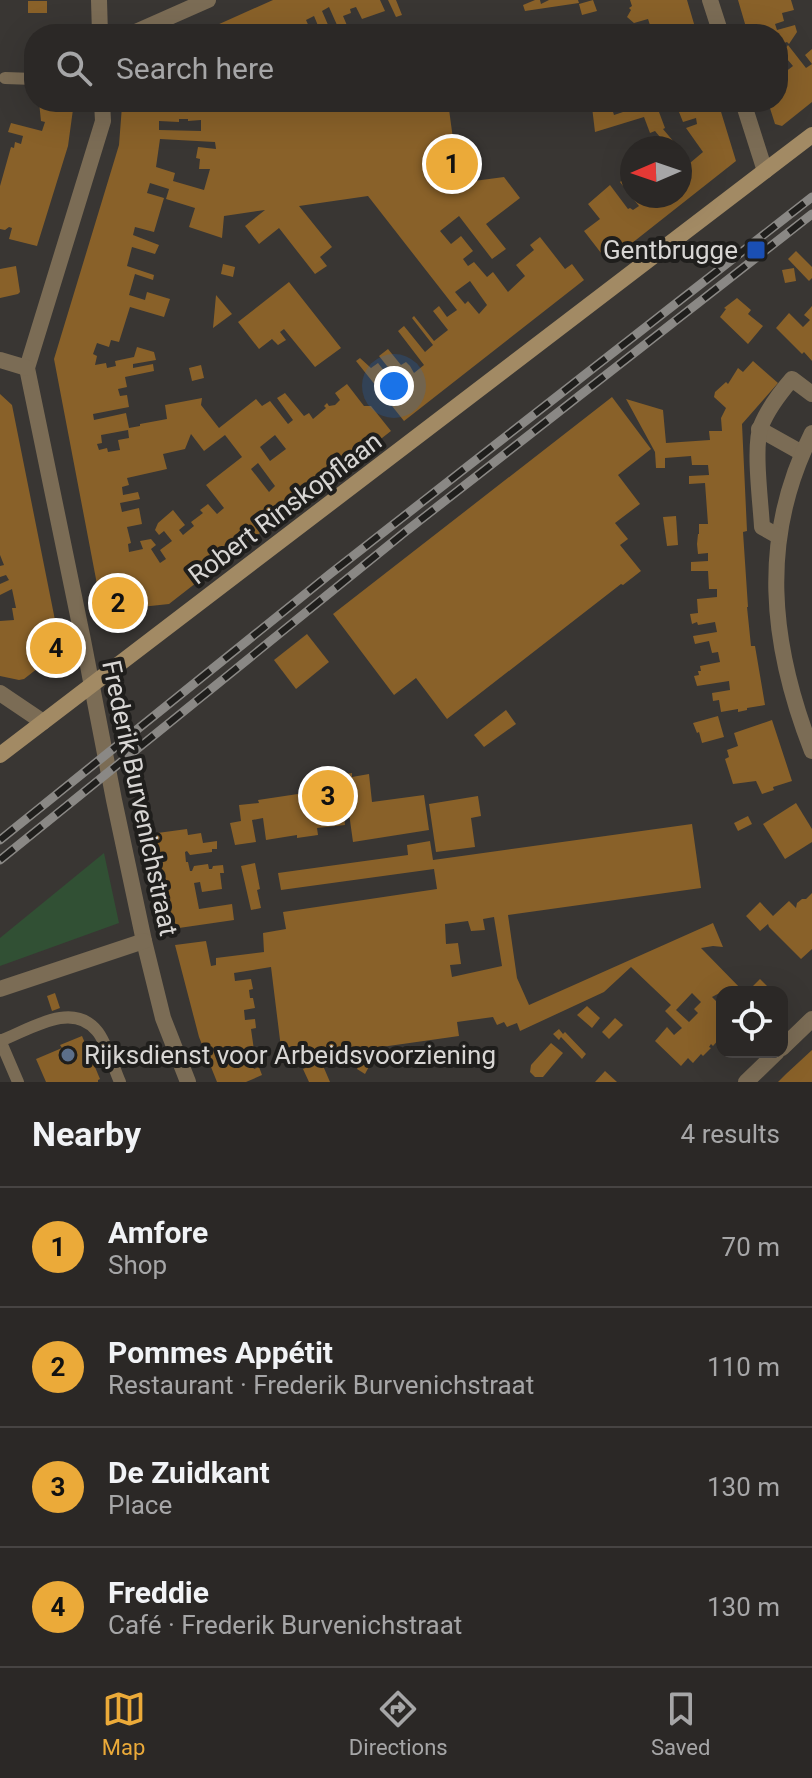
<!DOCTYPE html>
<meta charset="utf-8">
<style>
:root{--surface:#2b2826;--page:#373432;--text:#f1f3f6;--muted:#a6a6a7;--line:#474443;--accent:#ebaa39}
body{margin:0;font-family:Roboto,sans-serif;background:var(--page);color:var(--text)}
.controls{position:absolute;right:24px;bottom:24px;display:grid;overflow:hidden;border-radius:16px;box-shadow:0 8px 32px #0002}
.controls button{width:72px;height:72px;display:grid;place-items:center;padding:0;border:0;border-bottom:2px solid var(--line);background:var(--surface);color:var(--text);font:40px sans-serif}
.compass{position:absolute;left:620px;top:136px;width:72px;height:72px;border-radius:50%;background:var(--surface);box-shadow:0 8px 32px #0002;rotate:268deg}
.you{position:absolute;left:394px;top:386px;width:28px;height:28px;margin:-20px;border:6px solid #fff;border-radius:50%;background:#1a73e8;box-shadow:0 0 0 12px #1a73e833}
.badge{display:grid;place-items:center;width:52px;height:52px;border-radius:50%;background:var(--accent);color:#111;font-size:26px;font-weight:700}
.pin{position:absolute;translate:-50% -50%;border:4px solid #fff;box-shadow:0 2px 8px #0006}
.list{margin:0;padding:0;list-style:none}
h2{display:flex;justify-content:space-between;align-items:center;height:104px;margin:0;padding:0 32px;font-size:34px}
h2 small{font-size:26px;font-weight:400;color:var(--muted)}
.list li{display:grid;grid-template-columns:52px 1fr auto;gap:24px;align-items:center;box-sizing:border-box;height:120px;padding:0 32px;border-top:2px solid var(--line)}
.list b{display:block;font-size:30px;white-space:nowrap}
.list p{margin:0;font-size:26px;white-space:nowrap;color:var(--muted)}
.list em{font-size:26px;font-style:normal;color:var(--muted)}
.icon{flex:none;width:44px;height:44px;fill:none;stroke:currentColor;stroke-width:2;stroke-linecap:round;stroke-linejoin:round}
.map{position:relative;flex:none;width:812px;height:1082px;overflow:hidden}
.search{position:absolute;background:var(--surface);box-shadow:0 8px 32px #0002;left:24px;right:24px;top:24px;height:88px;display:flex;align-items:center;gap:20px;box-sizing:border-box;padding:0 28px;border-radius:32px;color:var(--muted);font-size:30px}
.sheet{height:584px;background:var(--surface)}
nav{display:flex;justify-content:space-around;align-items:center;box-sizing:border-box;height:112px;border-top:2px solid var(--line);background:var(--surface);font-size:22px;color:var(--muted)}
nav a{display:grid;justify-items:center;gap:4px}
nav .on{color:var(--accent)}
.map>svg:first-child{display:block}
.green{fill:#315034}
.building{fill:#896129;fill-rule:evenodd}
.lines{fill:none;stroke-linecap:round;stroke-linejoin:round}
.lane{stroke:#7b6c55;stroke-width:12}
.street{stroke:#7b6c55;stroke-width:16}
.secondary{stroke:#a28a64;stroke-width:16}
.rail-casing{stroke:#8a8885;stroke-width:9}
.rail{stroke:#1f1e1c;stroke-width:6;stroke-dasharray:18;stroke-linecap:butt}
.transit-dot{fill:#1a4fb4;stroke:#1f1e1c;stroke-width:3}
.service-dot{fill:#5c6f8a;stroke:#1f1e1c;stroke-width:3}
.labels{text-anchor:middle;stroke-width:8;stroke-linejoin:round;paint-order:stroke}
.poi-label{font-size:26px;fill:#d8d6d4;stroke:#1f1e1c;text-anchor:end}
.street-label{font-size:26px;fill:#d8d6d4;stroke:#1f1e1c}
</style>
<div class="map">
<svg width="812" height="1082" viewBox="0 0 812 1082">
<rect width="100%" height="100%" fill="#393633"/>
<path class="green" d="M104 853 119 923 0 966V938Z"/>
<g class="building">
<path d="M273 0H380L385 11 362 19 356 7 350 9 351 13 343 16 349 30 357 26 359 34H341L329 7 322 11 332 34H265L264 32 260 34H197ZM314 16 319 28 311 31 306 20Z"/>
<path d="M388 0H396L402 15 396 17Z"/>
<path d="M535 0H540L541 4 549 0H578L579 3 525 11 523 5Z"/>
<path d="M593 0 597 11 582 15 579 4Z"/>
<path d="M630 0H687L697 34H631L630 31 650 25 648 19 634 23 627 17 631 10 629 8 632 6Z"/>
<path d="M738 0H791L794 10 782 13 784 21 775 24 777 30 795 25 797 32 789 44 787 42 784 43 785 46 778 47V34H748Z"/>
<rect x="28" y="1" width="19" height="12"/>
<path d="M788 45 806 68 812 64 805 55 812 49V102L782 126 775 124 768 102H778V74L780 76 793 66 782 53Z"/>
<path d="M39 102H74L68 146 37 246 9 239 12 228 9 227 5 230 0 229V186L11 147 14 148 15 142 21 144 23 136 8 132 11 123 42 131 45 122 41 121Z"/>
<path d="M209 102H448L459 183 504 177 520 198 486 224 506 249 492 259 459 216 440 231 451 244 461 236 473 251 463 259 468 266 474 262 487 277 493 272 508 292 525 276 516 265 534 250 530 245 540 237 565 269 572 264 584 280 404 421 356 361 360 358 371 368 378 363 394 384 399 381 379 356 388 349 401 365 406 362 410 366 414 373 424 365 398 331 404 326 425 352 433 345 412 318 414 316 434 341 448 330 433 311 439 306 447 317 457 310 368 196 299 206 332 247 320 257 327 266 315 274 279 228 259 244 245 226 265 210 224 216 222 238 189 227 195 208 166 199 169 189 150 183 147 193 164 198 154 232 135 227 133 235 159 245 155 254 132 247 127 266 154 275 153 280 135 274 129 295 145 300 147 292 170 299 164 317 130 307 119 342 111 340 109 347 97 343 93 354 97 356 95 365 106 363 107 368 116 366 115 361 134 357 137 347 154 352 156 360 133 364V368L153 364 154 371 125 377 127 387 118 389 120 396 127 395 129 407 93 414 94 420 126 413 129 428 140 426V424L167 419 165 405 202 398 201 405 219 428 256 399 262 406 270 401 288 424 293 420 277 398 285 393 304 416 309 413 313 419 326 408 324 406 327 403 329 406 335 405 340 400 335 393 347 384 364 406H371L391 431 169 604 113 610 100 600 54 359 119 145 122 106 210 109ZM179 119H188V121L201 120V131L159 130V121L179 122ZM160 139 215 142 216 149 198 147 196 158 200 159 199 169H210L204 190 173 181 175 173 156 167ZM470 281 487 305 479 314 468 301 465 304 455 292ZM128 430 129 438 118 440 120 450 108 452 107 448 99 450 97 444 102 443 101 435ZM191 434 204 451 225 435 242 457 206 485 224 508 217 514 208 504 200 510 203 513 191 522 194 526 183 535 179 530 185 525 173 510 158 523 155 530 159 535 164 531 172 541 160 550 166 559 160 563 151 549 156 545 151 539 140 541 143 549 129 552 128 544 131 543 127 527 142 524 139 508 122 512 120 503 140 499 138 492 123 495 122 487 129 485 127 478 167 469 163 454 185 449ZM275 435 286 449 270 461 260 447ZM258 463 275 486 269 492 251 469Z"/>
<path d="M610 102 614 115 644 105 643 102H662L664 111 659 112 665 128 663 129 679 148H669L655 131 650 133 644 117 595 132 592 107Z"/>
<path d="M692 102H718L736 161 608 262 584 231 600 219 588 204 610 185 628 209 630 208 633 210 639 206 620 182 625 178 632 187V196H680V170L684 167 680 162V150L690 163 703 152 686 128 697 124 696 118 683 122 677 107Z"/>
<path d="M796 251 812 267V278L809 281 788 259Z"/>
<path d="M223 264 235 267 233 277 221 274Z"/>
<path d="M16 266 20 292 18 294 0 298V269Z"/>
<path d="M794 268 796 281 785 283 782 270Z"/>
<path d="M289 282 341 348 315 367 284 329 280 332 286 340 278 345 272 339 259 349 238 322Z"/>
<path d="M216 295 232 314 213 328Z"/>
<path d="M737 298 751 310 748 314 763 326 748 344 720 317 726 309 724 308Z"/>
<path d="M812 306V361L804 352 802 354 776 328 789 313 803 327 810 320 804 315Z"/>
<path d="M753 361 778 383 742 424 747 531 743 532 748 607H747L751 646H755L765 705 747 708V710L738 712V709L721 712 719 700 713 701 712 693 730 690 729 681 697 686 694 676 699 675 698 671H701L700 666 720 662 718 652 712 653 709 641 695 644 693 636 717 632 715 622 698 625 697 622 692 624 690 614 698 613 697 599 717 597V589H709L708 571H691V562L708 561V553L698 554 697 544 698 534H699V524H708L705 483 689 484V476L709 475 708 465H692L691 456 665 458V468H656L655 452 626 399 663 410 666 443 710 440 709 431H722L721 418 726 408 714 397 715 392 726 382 728 384 738 368 743 372Z"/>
<path d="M201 365 204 378 192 381 189 368Z"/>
<path d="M0 394 12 405 61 650 24 679 19 680 0 676V621L14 620 12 608H16L12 589 0 595V584L9 580 6 575 0 577V566L4 565 0 555Z"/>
<path d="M612 397 651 449 618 475 640 504 615 523 628 539 620 545 641 571 623 585 621 584 447 719 416 678 394 695 333 614Z"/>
<path d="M676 516 678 545 667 546 663 517Z"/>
<path d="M307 634 329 662 296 689 274 660Z"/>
<path d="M506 710 516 724 484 747 474 735Z"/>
<path d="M718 716 724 737 702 743 699 732 697 733 693 723Z"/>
<path d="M772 720 792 781 773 787 774 790 762 794 756 781 733 784 725 759 729 757 727 750 738 746 734 733Z"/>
<path d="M352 773V777L369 774 372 802 424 795 429 830 353 842 348 806 343 807 345 825 317 828 318 835 297 838V835L266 840 263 818 252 820 256 842 235 845 230 823 241 821 239 805 259 803 258 800 311 792 310 779Z"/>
<path d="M478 796 481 816 471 818 475 847 436 852 429 804Z"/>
<path d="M796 803 812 829V842L785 859 763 824Z"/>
<path d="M748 816 752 824 738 831 734 823Z"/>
<path d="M692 824 701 888 508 915 517 978 529 1005 713 923 723 947 713 946 701 948 744 992 727 989 712 997 722 1007V1018L720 1020 722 1024 716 1030 721 1035 718 1037 720 1038 713 1046 711 1044 709 1047 711 1048 703 1056 701 1054 693 1063 688 1058 681 1066 655 1041 667 1027 674 1035 682 1028 665 1011 671 1005 631 967 604 992 520 1031 517 1023 507 1027 504 1022 497 1025 493 1017 457 1022 459 1036 339 1053 321 1061 330 1082H309L303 1069 312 1065 304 1046 281 1048 271 967 234 973 235 981 251 979 253 989 249 990 250 998H253L255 1008 244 1010 245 1020 255 1019 256 1028 251 1029 254 1050 259 1058 250 1061 254 1069 259 1067 262 1075 246 1082H217L199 1037 175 945 206 941 211 966 216 965V958L264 952 263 933 286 929 283 912 437 889 434 869 281 890 278 873 408 855 407 845 430 841 433 860ZM494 917 502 966 452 977 450 965 461 964 458 943 446 944 445 924 468 921 471 931 485 930 483 919ZM692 993 701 1002 694 1009 698 1013 689 1022 676 1010Z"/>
<path d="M187 829 188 835 201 833 203 843 217 841V849H212V852L190 855 187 851 185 852 186 862H188L190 871H192L194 866 208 864 209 869H212L213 866 223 865 224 873H220L222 889 202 892 200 882 194 883 199 909 232 904 234 920 172 929 150 834Z"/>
<path d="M255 863 260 889 257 890 261 908 251 910 241 866Z"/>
<path d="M812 893V949L801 959 769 927 768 924 760 931 746 916 760 902 773 916 789 901 796 908 797 903 802 899H806Z"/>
<path d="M760 979 773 992H747Z"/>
<path d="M55 993 60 1008 52 1011 47 996Z"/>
<path d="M587 1006 600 1018 592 1028 577 1015Z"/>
<path d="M615 1018 623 1025 609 1039 602 1032Z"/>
<path d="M559 1029 563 1034 565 1032 586 1054 582 1059 561 1037 559 1040 553 1034Z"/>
<path d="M82 1036 100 1079 98 1080V1082H46L36 1059 62 1048 60 1045Z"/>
<path d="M551 1043 563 1053 543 1077H535L530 1072 531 1065Z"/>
<path d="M812 1050V1082H778L786 1074Z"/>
<path d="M364 1056 372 1061 365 1074 357 1069Z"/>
<path d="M605 1071 617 1082H595Z"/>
</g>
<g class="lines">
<g class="lane">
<path d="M5 78 34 79"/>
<path d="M0 1040 18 1082"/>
<path d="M0 1041C29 1030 72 1000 97 1031 106 1041 114 1069 120 1082"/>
</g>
<g class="street">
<path d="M99 0 100 34"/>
<path d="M710 0 721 34"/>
<path d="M131 34 208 0"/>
<path d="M102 102 103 121 27 368 83 640 114 800 144 941 163 1018 188 1082"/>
<path d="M743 102 765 171"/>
<path d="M0 360 27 368"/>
<path d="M759 429 802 453"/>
<path d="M812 433C759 538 770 644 812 751"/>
<path d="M778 536 762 527C761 505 753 446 761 426 768 408 780 393 792 379L812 394"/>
<path d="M0 693 43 722"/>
<path d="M0 989 144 941"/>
<path d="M782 1048 812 1019"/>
<path d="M746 1082 777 1052"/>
</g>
<path class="secondary" d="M0 755 812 135"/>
<g class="rail-casing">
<g id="rail">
<path d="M0 840 330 574 812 197"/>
<path d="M0 860 405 532 812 214"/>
</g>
</g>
<use href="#rail" class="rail"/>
</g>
<rect class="transit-dot" x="746" y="240" width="20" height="20" rx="4"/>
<circle class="service-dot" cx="68" cy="1055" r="8"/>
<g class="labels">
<g class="poi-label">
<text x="738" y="259">Gentbrugge</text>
<text x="84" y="1064" text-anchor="start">Rijksdienst voor Arbeidsvoorziening</text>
</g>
<g class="street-label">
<text transform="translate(285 508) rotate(-37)" y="9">Robert Rinskopflaan</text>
<text transform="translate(140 798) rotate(78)" y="9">Frederik Burvenichstraat</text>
</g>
</g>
</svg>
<div class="controls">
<button><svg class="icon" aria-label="locate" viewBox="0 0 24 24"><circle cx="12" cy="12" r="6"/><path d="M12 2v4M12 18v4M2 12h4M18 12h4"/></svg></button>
</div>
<svg class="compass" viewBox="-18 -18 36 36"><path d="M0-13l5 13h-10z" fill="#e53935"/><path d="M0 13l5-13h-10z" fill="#a6a6a7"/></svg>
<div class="you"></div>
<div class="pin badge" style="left:452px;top:164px">1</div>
<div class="pin badge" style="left:118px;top:603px">2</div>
<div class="pin badge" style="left:328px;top:796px">3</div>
<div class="pin badge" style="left:56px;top:648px">4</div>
<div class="search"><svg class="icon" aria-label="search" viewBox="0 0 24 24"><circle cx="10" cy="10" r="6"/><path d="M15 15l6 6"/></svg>Search here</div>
</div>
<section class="sheet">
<h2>Nearby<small>4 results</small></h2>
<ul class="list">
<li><span class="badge">1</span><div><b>Amfore</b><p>Shop</p></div><em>70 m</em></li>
<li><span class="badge">2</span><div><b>Pommes Appétit</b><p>Restaurant · Frederik Burvenichstraat</p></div><em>110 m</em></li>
<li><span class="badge">3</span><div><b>De Zuidkant</b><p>Place</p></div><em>130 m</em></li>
<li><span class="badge">4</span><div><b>Freddie</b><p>Café · Frederik Burvenichstraat</p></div><em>130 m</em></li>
</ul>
</section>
<nav>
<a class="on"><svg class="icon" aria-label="map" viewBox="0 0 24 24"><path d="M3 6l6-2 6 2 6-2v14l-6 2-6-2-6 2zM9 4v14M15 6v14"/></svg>Map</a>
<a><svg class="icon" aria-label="directions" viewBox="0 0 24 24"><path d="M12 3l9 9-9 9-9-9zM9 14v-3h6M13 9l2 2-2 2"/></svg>Directions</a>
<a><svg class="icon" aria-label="saved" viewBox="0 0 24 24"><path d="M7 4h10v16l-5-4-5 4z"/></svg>Saved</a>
</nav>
